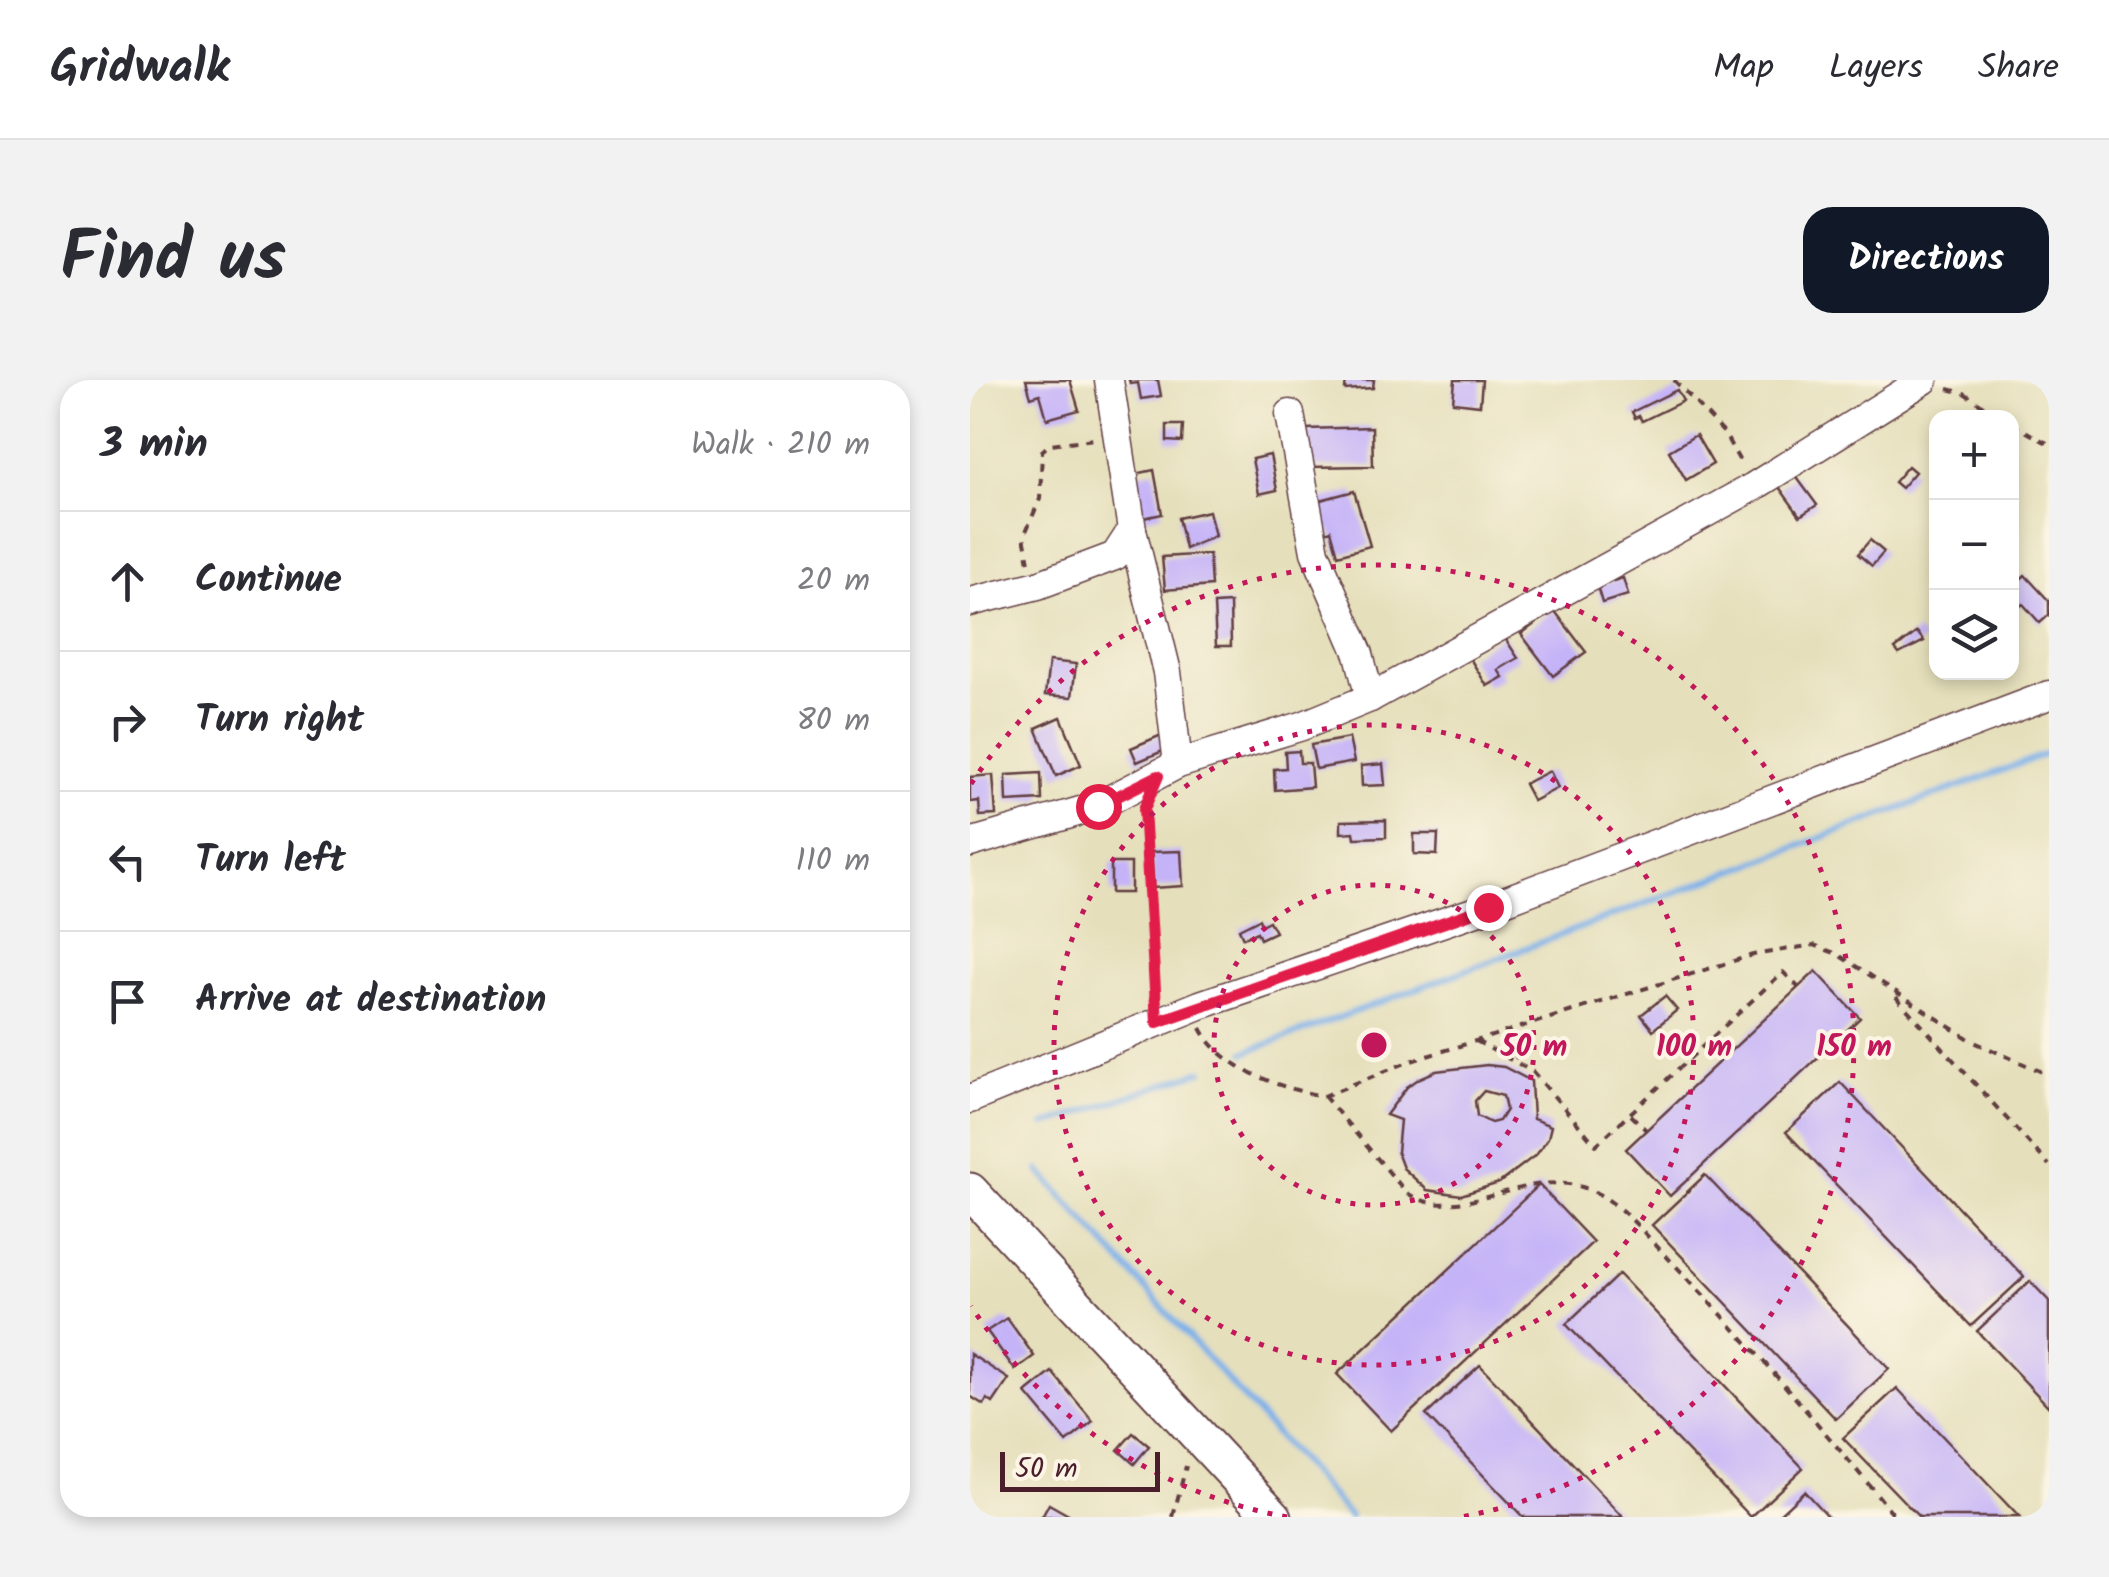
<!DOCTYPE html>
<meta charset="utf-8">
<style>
:root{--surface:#fff;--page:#f2f2f3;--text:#2b2b33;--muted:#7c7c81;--line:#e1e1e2;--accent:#111827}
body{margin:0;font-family:Kalam,sans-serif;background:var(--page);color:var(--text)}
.controls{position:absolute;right:30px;top:30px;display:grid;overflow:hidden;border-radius:20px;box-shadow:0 5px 15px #0003}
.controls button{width:90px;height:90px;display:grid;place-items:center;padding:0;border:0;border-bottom:2px solid var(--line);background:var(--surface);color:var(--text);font:50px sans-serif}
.scale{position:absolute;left:30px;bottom:25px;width:160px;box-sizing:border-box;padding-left:10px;border:5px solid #4a1f2b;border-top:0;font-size:28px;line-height:35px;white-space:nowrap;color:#4a1f2b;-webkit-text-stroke:8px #fcf5e5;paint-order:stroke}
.stop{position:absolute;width:30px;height:30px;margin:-22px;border:8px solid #e11d48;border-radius:50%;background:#fff}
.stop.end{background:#e11d48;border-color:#fff;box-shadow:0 2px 10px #0008}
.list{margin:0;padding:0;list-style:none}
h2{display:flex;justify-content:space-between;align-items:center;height:130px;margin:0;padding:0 40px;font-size:42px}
h2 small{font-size:32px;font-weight:400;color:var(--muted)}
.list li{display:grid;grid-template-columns:65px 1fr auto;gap:30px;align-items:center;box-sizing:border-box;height:140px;padding:0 40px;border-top:2px solid var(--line)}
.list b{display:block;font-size:38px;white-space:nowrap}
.list em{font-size:32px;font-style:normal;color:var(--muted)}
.icon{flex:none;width:55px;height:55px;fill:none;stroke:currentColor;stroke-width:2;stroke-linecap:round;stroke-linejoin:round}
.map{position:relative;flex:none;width:1079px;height:1137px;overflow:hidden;border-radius:30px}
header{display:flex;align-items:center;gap:60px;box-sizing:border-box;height:140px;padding:0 50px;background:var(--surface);border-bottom:2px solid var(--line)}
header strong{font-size:48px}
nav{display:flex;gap:55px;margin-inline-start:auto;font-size:35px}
.intro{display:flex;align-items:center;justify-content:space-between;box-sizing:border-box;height:240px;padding:0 60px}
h1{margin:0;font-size:70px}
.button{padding:25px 45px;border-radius:30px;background:var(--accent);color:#fff;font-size:35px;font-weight:700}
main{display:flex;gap:60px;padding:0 60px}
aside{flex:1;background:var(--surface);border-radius:30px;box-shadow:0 5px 15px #0003}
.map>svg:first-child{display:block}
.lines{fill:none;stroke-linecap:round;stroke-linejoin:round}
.stream{stroke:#7cb0ea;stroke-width:6}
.building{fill:#c5b3f8;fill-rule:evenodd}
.minor-casing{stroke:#613c41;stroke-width:31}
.major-casing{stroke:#613c41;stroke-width:39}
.path{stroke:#613c41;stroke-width:4;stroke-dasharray:8 8;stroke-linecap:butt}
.minor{stroke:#fff;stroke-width:28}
.major{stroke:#fff;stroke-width:35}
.route{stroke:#e11d48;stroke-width:12}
.ring{fill:none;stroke:#c2185b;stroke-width:5;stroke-dasharray:5 10}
.centre{fill:#c2185b;stroke:#fcf5e5;stroke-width:5}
.ring-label{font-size:30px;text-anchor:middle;font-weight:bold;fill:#c2185b;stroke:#fcf5e5;stroke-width:8;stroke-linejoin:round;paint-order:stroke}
</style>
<header>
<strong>Gridwalk</strong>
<nav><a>Map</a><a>Layers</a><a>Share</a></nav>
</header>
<div class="intro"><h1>Find us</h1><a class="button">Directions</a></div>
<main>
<aside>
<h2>3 min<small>Walk · 210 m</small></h2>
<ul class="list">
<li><svg class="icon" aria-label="ahead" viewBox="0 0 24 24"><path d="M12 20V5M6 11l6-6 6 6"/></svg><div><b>Continue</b></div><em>20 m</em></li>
<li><svg class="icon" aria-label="right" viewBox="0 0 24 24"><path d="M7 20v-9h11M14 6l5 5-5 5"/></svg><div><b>Turn right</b></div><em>80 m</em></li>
<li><svg class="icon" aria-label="left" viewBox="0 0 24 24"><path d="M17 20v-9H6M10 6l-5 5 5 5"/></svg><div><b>Turn left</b></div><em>110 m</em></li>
<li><svg class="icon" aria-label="arrive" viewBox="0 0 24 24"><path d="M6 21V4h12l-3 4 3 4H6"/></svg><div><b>Arrive at destination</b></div></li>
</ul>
</aside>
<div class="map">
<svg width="1079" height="1137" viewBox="0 0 1079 1137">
<rect width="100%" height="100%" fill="#fcf5e5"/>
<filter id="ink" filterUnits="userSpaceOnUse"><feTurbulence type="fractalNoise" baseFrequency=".01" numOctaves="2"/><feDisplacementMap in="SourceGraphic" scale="20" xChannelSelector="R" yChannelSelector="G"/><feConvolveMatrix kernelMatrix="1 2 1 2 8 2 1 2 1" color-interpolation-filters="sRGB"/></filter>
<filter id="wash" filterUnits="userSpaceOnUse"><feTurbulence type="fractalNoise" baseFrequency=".0048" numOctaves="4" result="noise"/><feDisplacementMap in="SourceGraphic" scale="40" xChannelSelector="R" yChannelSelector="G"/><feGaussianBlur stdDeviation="2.25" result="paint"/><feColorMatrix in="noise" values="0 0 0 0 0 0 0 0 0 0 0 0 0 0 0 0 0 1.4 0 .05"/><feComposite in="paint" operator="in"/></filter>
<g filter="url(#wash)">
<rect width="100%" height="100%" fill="#e5dfbb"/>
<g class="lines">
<g class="stream">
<path d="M274 673 1079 373"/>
<path d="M75 745 232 691"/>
<path d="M69 790 380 1137"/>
</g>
</g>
<g id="blocks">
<g class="building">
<path d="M56 0H100L109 30 77 39 70 14 61 17Z"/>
<path d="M159 0H188L191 16 171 19 168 3 160 4Z"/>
<path d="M376 0H404L403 8 375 10Z"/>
<path d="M485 0H512L510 25 483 22Z"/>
<path d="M707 10 713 21 672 41 669 36 665 38 662 32Z"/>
<path d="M197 45H213L212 62 197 61Z"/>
<path d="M402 47 403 86 337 87 336 49Z"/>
<path d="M726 55 743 84 716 100 699 71Z"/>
<path d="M300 75 307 110 289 114 282 79Z"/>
<path d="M938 86 945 92 931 108 924 102Z"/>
<path d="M184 90 192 134 169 139 161 95Z"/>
<path d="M825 95 847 125 830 136 809 107Z"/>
<path d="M384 111 400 166 368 175 361 150 352 153 343 122Z"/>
<path d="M239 131 245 156 215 169 208 138Z"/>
<path d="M900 160 914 172 902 186 888 174Z"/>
<path d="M239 174 241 206 195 210 192 177Z"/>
<path d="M1055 195 1079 221V235L1070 243 1053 224 1042 231V207Z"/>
<path d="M653 198 658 215 632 223 627 206Z"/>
<path d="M260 223 261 266H246L244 224Z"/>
<path d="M584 230 616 272 583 296 551 254Z"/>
<path d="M947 252 954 261 929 274 925 269Z"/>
<path d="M533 255 548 278 528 290 533 297 517 306 499 277Z"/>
<path d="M79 281 106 284 102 317 75 315Z"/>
<path d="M91 337 111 385 86 396 66 348Z"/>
<path d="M194 354 200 368 167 382 161 368Z"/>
<path d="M379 358 384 382 346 389 341 365Z"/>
<path d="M329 371 330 383H340L342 407 305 410 304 389 316 388 315 372Z"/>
<path d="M413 384 415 405 392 406 391 386Z"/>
<path d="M580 391 588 408 563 421 554 404Z"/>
<path d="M71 393 72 420 37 422 36 395Z"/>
<path d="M23 395 26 435 10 436 9 421 0 422V397Z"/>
<path d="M416 440V457L385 458 384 452 371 453V441Z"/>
<path d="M444 454H468L467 475 444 474Z"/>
<path d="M211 471 213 506 183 508 181 472Z"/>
<rect x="141" y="483" width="20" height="30"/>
<path d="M289 539 291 545 299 541 305 552 290 559 287 552 273 558 269 549Z"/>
<path d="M846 591 890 638 700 816 656 769Z"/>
<path d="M695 616 707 630 683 650 671 635Z"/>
<path d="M557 657 563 668 546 678 540 668Z"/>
<path d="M517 685 534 687 561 701 563 739 581 746 578 758 567 774 529 803 491 815 457 810 433 788 427 772 430 740 416 735 437 707 450 698 466 691ZM514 711 533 716 536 730 529 741 521 743 507 736 505 721Z"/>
<path d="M870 702 1054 897 1001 946 816 752Z"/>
<path d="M735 795 919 989 866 1039 682 845Z"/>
<path d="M569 805 623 862 421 1051 367 994Z"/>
<path d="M649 894 833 1088 781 1137 596 944Z"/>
<path d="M1060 901 1079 921V1027L1007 951Z"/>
<path d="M37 938 64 976 45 990 17 951Z"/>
<path d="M0 974 39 999 23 1023 17 1019 14 1025 0 1016Z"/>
<path d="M510 985 653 1137H553L456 1035Z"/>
<path d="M82 992 123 1041 97 1062 56 1013Z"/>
<path d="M927 1008 1049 1137H949L873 1058Z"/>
<path d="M163 1053 179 1066 164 1084 148 1070Z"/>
<path d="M834 1111 858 1137H806Z"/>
<path d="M79 1124 102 1137H72Z"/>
</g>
</g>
</g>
<g filter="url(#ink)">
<use href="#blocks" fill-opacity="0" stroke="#613c41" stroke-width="2.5"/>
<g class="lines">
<g class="minor-casing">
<g id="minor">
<path d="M139 0 162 150 197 292 208 384"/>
<path d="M320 34 345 172 389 274 400 318"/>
<path d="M0 222 68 205 145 176 162 150"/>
<path d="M0 463 128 426 208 384 332 346 400 318 783 107 954 0"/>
<path d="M0 719 230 625 518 527 1079 315"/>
</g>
</g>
<g class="major-casing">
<path id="major" d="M0 811 304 1137"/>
</g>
<g class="path">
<path d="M704 0 754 53 772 85"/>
<path d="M978 9 994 13 1032 38"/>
<path d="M1042 44 1079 64"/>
<path d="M59 182 54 156 70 119 72 71 80 64 125 59"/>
<path d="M175 429 186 619"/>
<path d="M926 617 1079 785"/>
<path d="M231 648C251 688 311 709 354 716L438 682 783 575 844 565 867 574 1004 662 1079 695"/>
<path d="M506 661 563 692 626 765 813 592 828 607"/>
<path d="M736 665 751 680"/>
<path d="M354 716 436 812C486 848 553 788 612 807 648 818 673 853 699 879 779 961 852 1049 926 1137"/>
<path d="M661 735 676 750"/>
<path d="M203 1137 216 1086"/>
</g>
<use href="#minor" class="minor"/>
<use href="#major" class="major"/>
</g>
</g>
<g class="lines" filter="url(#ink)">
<path class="route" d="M128 426 188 396 174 429 187 642 518 527"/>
</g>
<g class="ring">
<circle cx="404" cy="665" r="160"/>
<circle cx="404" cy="665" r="320"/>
<path d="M317 1137A480 480 0 0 1 1 926M1 404A480 480 0 1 1 491 1137"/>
</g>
<circle cx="404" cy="665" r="15" class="centre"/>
<g class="ring-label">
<text x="564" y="676">50 m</text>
<text x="724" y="676">100 m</text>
<text x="884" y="676">150 m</text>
</g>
</svg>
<div class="controls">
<button>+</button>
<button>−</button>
<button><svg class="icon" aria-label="layers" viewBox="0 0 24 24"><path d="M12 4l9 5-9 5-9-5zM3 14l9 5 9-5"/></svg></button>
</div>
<div class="scale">50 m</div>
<div class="stop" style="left:128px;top:426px"></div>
<div class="stop end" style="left:518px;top:527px"></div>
</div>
</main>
